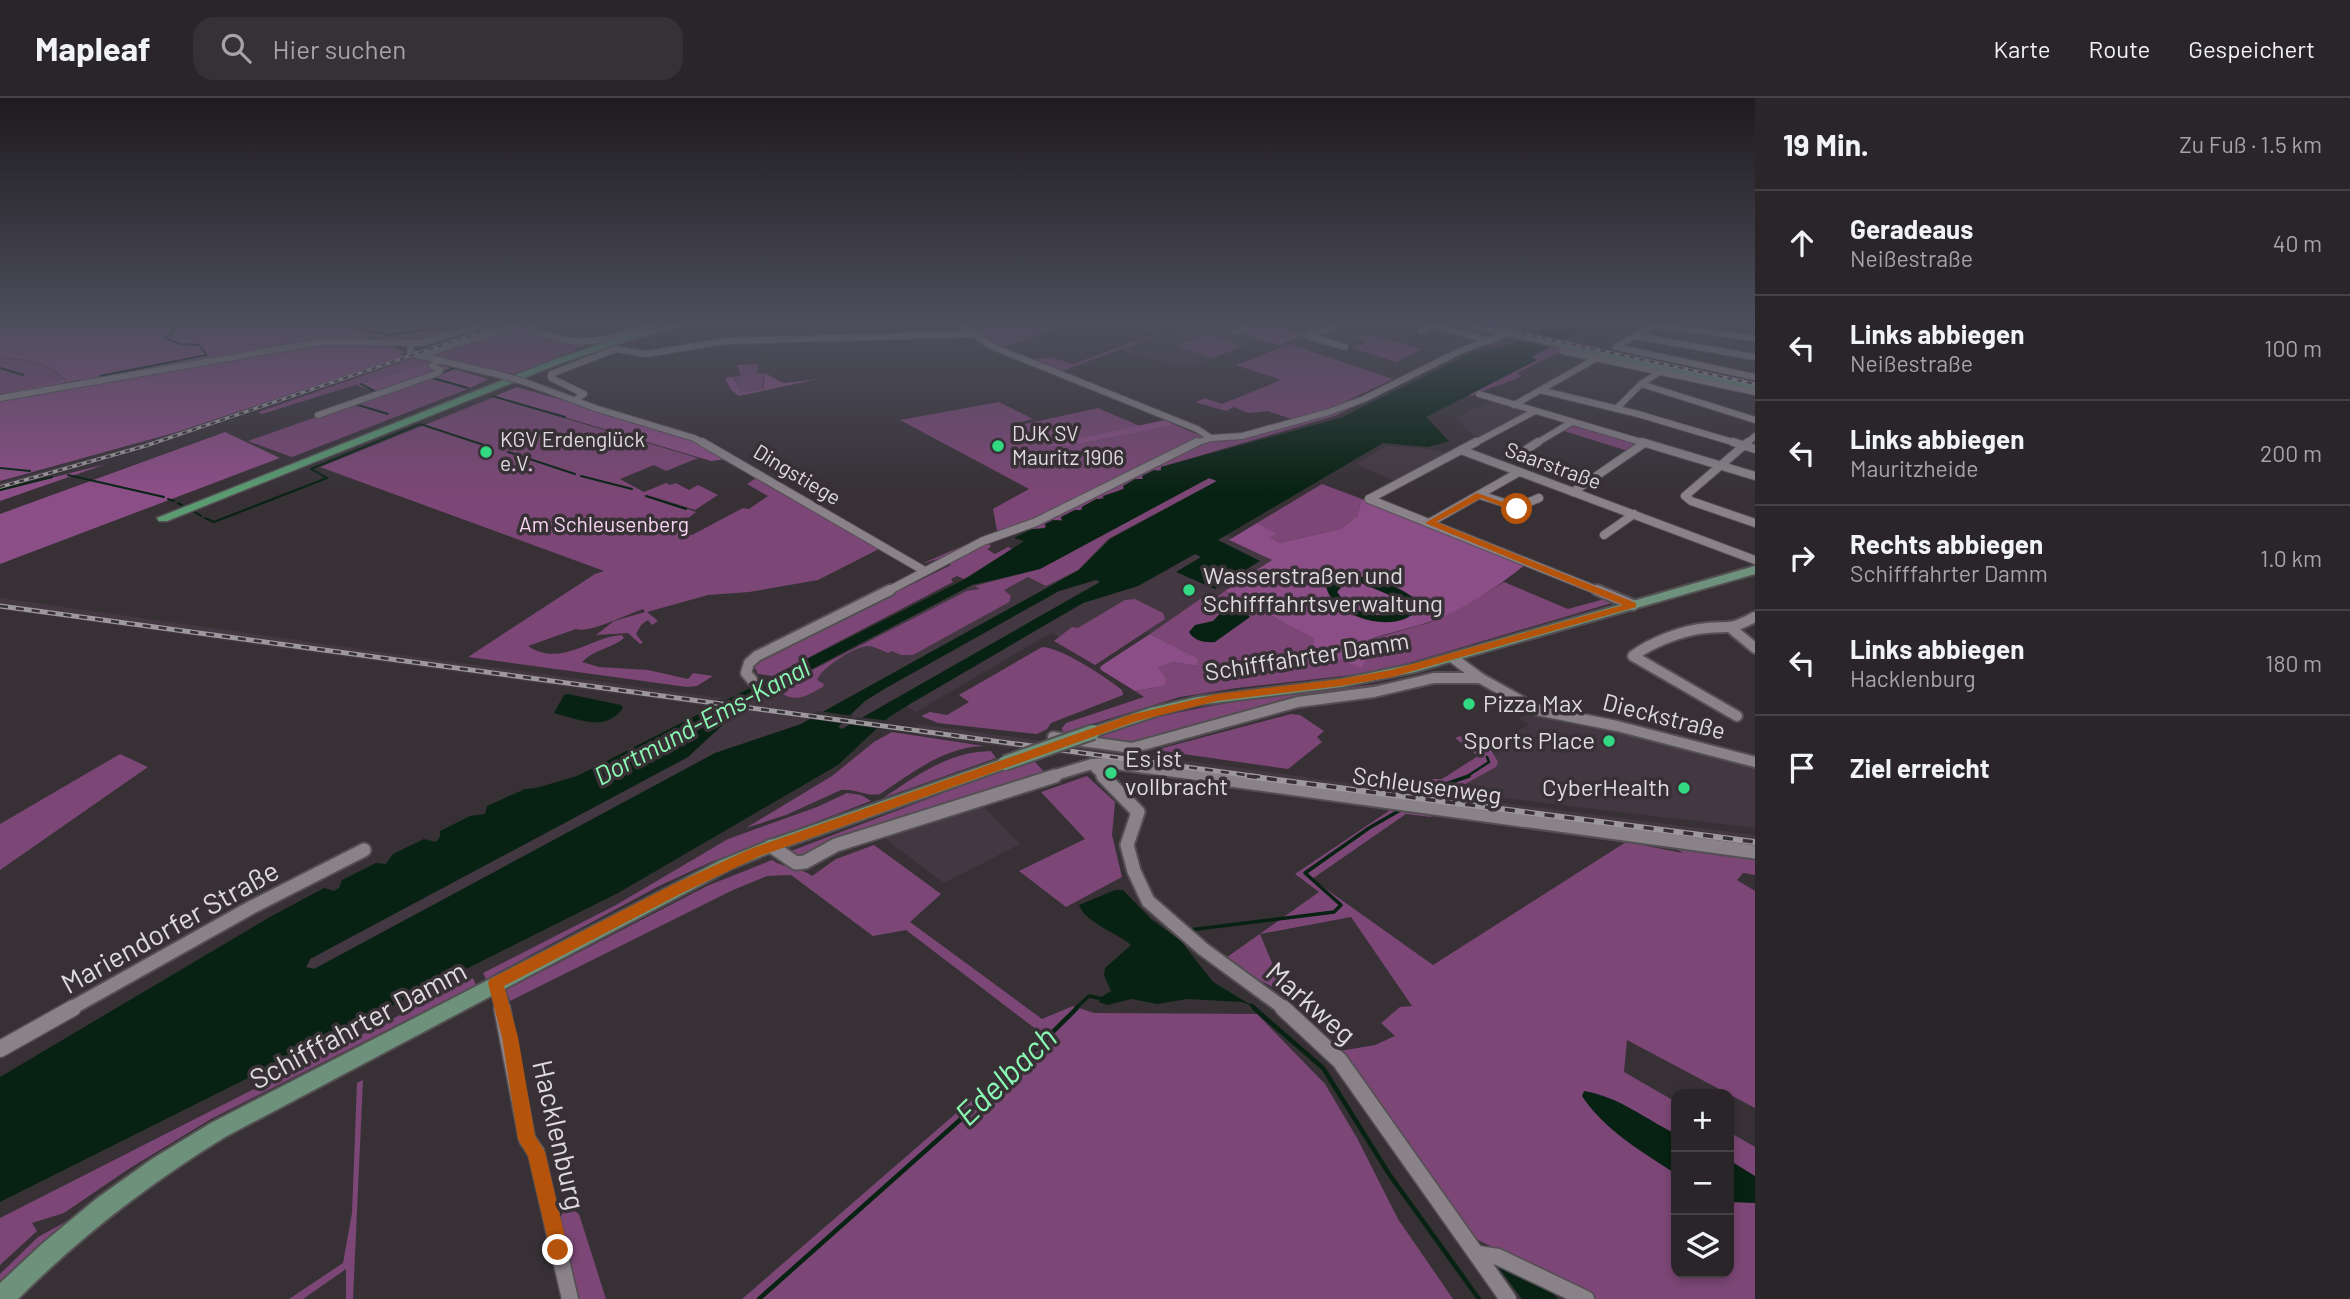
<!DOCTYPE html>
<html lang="de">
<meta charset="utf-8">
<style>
:root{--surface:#292528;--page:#353134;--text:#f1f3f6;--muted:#a5a5a8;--line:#454245}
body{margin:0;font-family:Barlow,sans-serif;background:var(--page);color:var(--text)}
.controls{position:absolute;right:21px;bottom:21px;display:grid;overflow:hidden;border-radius:14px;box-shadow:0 4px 10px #0003}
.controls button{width:63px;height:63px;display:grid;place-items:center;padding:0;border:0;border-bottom:2px solid var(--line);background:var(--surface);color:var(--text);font:35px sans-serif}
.stop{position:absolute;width:21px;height:21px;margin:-16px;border:5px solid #b45309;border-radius:50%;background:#fff}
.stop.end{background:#b45309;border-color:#fff;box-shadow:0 2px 7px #0008}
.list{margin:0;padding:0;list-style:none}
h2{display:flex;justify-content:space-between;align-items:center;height:91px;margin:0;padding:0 28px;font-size:30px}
h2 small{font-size:23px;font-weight:400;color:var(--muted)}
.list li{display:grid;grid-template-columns:46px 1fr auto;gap:21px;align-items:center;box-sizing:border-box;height:105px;padding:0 28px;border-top:2px solid var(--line)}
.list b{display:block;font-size:26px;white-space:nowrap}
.list p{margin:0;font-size:23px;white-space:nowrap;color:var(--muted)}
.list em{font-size:23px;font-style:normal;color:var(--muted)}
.icon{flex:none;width:38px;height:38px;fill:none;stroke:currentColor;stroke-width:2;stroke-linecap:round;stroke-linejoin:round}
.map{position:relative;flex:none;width:1755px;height:1201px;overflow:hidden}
header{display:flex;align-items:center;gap:42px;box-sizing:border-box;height:98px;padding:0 35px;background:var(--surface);border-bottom:2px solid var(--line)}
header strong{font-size:33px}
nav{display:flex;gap:38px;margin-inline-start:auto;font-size:24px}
.search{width:490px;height:63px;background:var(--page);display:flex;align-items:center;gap:18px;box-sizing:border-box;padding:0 24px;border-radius:21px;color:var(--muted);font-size:26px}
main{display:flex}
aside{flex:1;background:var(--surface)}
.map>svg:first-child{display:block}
.built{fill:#433842}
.green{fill:#7c4776}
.forest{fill:#8c4e86;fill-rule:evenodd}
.water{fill:#072212;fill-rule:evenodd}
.pier{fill:#373136}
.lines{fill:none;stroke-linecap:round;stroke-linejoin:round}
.stream-far3{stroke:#072212;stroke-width:2}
.stream-far2{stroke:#072212;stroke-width:2.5}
.stream-far1{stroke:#072212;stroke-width:3.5}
.stream{stroke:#072212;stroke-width:4.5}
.minor-far4-casing{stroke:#544f53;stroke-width:8}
.minor-far3-casing{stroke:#544f53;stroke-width:10}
.minor-far2-casing{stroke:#544f53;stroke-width:14}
.minor-far1-casing{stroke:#544f53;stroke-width:17}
.minor-casing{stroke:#544f53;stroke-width:19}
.major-casing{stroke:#544f53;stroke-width:4}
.highway-casing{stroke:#544f53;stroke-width:3}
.minor-far4{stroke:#898288;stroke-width:6}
.minor-far3{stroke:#898288;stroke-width:8}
.minor-far2{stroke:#898288;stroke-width:10}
.minor-far1{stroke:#898288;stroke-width:13}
.minor{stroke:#898288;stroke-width:16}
.major{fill:#6d917b;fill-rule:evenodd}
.highway{fill:#5a9b72;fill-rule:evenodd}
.rail-far2-casing{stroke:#9d989c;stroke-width:3.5}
.rail-far1-casing{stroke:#9d989c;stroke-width:5}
.rail-casing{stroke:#9d989c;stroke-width:6}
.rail-far2{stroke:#373136;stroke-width:2;stroke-dasharray:5;stroke-linecap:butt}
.rail-far1{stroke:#373136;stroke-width:2.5;stroke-dasharray:8;stroke-linecap:butt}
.rail{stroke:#373136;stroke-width:3.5;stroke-dasharray:10;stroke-linecap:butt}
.minor-bridge-casing{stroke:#544f53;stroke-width:8;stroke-linecap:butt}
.major-bridge-casing{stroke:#544f53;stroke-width:18;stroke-linecap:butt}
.minor-bridge{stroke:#898288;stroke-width:6}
.major-bridge{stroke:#6d917b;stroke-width:14}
.route{fill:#b45309}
.poi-dot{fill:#32d882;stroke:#373136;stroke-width:2.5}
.labels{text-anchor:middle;stroke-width:7;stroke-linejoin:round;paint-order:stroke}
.far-poi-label{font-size:21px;fill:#dedadd;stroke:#373136;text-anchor:start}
.far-street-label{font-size:21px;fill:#dedadd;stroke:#373136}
.far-park-label{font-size:21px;fill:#f9d5f4;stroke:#373136}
.poi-label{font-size:24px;fill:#dedadd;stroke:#373136;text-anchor:start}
.street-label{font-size:24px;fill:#dedadd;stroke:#373136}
.water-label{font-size:26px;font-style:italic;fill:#8af9b3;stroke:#373136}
.near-street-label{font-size:28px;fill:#dedadd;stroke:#373136}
.near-water-label{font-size:32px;font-style:italic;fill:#8af9b3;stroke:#373136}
</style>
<header>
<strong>Mapleaf</strong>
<div class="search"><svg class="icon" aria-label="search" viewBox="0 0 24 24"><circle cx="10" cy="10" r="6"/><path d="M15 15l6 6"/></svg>Hier suchen</div>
<nav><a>Karte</a><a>Route</a><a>Gespeichert</a></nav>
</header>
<main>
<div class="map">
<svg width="1755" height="1201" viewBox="0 0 1755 1201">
<rect width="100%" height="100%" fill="#373136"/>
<g class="built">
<path d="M1187 227H1211L1237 234 1234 238 1254 244 1190 269 1123 251Z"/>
<path d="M408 256 412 258 125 355 0 390V385L118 353Z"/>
<path d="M1494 302 1527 314 1477 340 1455 320Z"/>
<path d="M1387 348 1419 350 1450 355 1395 383 1356 366Z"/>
<path d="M1209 380 1110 441 1079 472 801 626 715 656 314 871 306 869 310 861 688 659 743 608 765 595 972 487 1040 471Z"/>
<path d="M1227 437 1233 440 1229 443 1273 462 1225 493 1199 561 1109 514 1064 541 1051 535 916 614 906 608 1083 505 1138 488 1195 456 1201 459 1177 473 1260 463 1217 442Z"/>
<path d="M1096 482 1100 484 900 599 842 631 837 628 864 603 886 590 1059 493Z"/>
<path d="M0 500 366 552 722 600 708 608 257 547 0 511Z"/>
<path d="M1527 613 1573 621 1755 666V730L1504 700 1460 689 1496 669 1494 655 1487 645 1530 627 1518 620 1528 616Z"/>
<path d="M917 626 1407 693 1755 737V749L969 644 915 636Z"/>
<path d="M981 706 1020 746 944 785 882 738Z"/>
</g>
<g class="green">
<path d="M393 227H478C441 237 406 251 369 237Z"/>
<path d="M999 227H1049L1055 231 1001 250 976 234Z"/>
<path d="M1135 227 1164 234 1124 251 1205 276 1121 251 1060 274 1030 263 1050 259 1073 266 1158 235Z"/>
<path d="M521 228 550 242 586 247C568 254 534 272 516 275 506 276 444 261 432 257Z"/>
<path d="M1365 236 1422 251 1396 264 1352 250 1367 244 1356 240Z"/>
<path d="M1205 238H1214L1241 249 1212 260 1176 247Z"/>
<path d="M1290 246 1393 281 1330 311 1291 321 1268 313 1248 315 1234 309 1226 313 1195 304 1205 300 1222 306 1281 282 1236 267Z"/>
<path d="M1552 248 1563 250 1560 254 1521 273 1517 276 1522 278C1506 286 1490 289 1472 298L1467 296 1536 262 1532 259Z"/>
<path d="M0 259C25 263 48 263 66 283L0 296Z"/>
<path d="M413 260 430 264 262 316 258 314Z"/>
<path d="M1449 261 1451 262 1335 318 1161 369 1162 371 1142 379 1144 380 1124 388 1125 390 1083 408 1080 413 1075 412 1061 419 1063 422H1053L1041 432H1022L989 446 991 449 987 451 995 456 1008 449 1012 451 964 481 957 478 951 481 953 484 773 578 758 576 753 566 758 562 951 467 941 460 921 466 997 433 993 411 1029 391 900 322 999 304 1033 321 1017 325 1020 327 1098 310 1140 328 1049 347 1048 349 1070 348 1175 327 1204 339 1193 344 1233 340 1330 315Z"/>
<path d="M758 266 757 275H764L762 291 742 294 734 279 741 278 737 267Z"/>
<path d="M429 279 468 291 292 359 248 343Z"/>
<path d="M494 299 698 360 666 373 654 367 620 381 644 394 666 385 670 387 676 385 689 392 698 387 718 397 695 412 645 396 696 414 673 432 692 437 743 410 749 411 768 398 747 386 759 378 881 450 818 482 749 494 708 497 647 514 658 523 652 527 648 522 641 527 636 536 643 545 640 546 628 535 596 537 614 523 645 514 643 511C628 516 588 536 576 531L528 548C561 570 590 539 622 537L624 540C613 550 593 552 582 564L599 569 648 572 688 581 693 575 713 578 697 588 687 589 468 559 595 476 604 473 320 369Z"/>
<path d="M1574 327 1637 346 1628 353 1564 333Z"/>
<path d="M1209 380 1217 383 1108 441 1078 472 1046 488 1028 479 1004 492 1011 498 1009 504 913 557H901L892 553 888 555C881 552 874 548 867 548 854 549 821 570 817 582L824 586 823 589C809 596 798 605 783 596L787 594 785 586 790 587 793 582 967 493 980 491 975 488 1040 471Z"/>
<path d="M1322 386 1362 401 1357 418 1340 431 1279 445 1269 439 1276 436 1257 425Z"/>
<path d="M1504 484 1568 511 1612 499 1622 502 1402 567 1352 577 1237 590 1180 599 1063 635 1062 630 1066 625 1144 599 1135 593 1164 588 1158 570 1173 564 1197 568 1199 561 1150 536 1206 497 1214 501 1225 493 1314 541 1368 542 1428 525 1470 505Z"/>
<path d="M1135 501 1163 515 1165 521 1095 567 1054 543 1072 529 1078 530 1125 502Z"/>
<path d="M1042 549C1062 550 1106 579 1122 592L1123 597 1051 625 1047 631 1037 636 938 625 921 618 930 614 947 617 969 604 959 597Z"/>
<path d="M1405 582 1129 647 1083 645C1114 634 1144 622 1176 615 1251 598 1329 594 1405 582Z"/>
<path d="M1291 616 1300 617 1324 633 1317 639 1322 644 1288 671 1155 652Z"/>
<path d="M892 634 984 648C944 649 912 675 880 696 867 699 854 690 841 692L786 717 746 730 832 678 874 644Z"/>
<path d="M1460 638 1480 647 1487 645 1498 664 1496 669 1460 689 1414 691 1429 681H1442L1478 658 1455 640Z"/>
<path d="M991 653 996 660 883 700C918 677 948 654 991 653Z"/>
<path d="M120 656 148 669 0 772V726Z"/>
<path d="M1035 664 1046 676 807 758 797 759 791 753 993 676Z"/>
<path d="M1087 678 1115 704 1112 737 1122 779 1066 809 1019 773 1085 741 1041 694Z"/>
<path d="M847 695 861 697 871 703 711 764 659 788 486 881 483 875 616 807 728 741 817 709Z"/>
<path d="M1396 708 1430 714 1433 716 1431 719 1406 716 1312 781 1433 867 1626 744 1683 755 1670 747 1755 757V777L1743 775 1737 782 1755 793V1010L1627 942 1624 974 1676 1004V1175H1729V1034L1755 1049V1201H1596L1470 1138 1340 953 1375 947 1395 938 1381 925 1400 909 1412 908 1351 819 1260 836 1285 896 1223 862 1319 794 1295 776Z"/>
<path d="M874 747 941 796 910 824 1042 921 1073 908 1094 915 1257 916 1325 986 1357 1040 1398 1121 1453 1201H742L1045 938 906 832 873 838 791 777 767 778 733 792 510 903 506 892 707 788 772 762C786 771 800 769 812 778L836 761Z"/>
<path d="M473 880 476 887 211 1021 127 1072 64 1115 32 1125 37 1133 0 1167V1120Z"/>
<path d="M363 982 353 1201H346V1171L303 1201H289L343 1165 352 1115 357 985Z"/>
<path d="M566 1107 579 1116 606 1201H579L560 1121Z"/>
<path d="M71 1121 0 1192V1176L38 1139Z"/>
</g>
<g class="forest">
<path d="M0 227H393L369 237V245L388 248 405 254 400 256 404 258 177 334 0 383V296L66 282C48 263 25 262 0 259Z"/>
<path d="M1211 227H1272L1304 237 1279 247Z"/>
<path d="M430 264 488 281 470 290 428 277 378 295 356 287Z"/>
<path d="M765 275 783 285 819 281 739 298 731 292 725 280 733 279 742 294 763 291Z"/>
<path d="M517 289 682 336 727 361 711 363 495 298Z"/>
<path d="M1165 322 1175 327 1070 348 1048 349V347Z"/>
<path d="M225 334 280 360 0 466V416Z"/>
<path d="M106 366 0 403V393Z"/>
<path d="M1362 401 1526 466C1496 490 1463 513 1426 525 1407 531 1387 535 1368 542L1370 556 1361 570 1313 550 1314 541 1225 493 1272 462 1229 442 1257 425 1277 436 1270 439 1279 445 1340 431 1357 418ZM1351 477 1398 491 1415 517 1379 523 1350 515 1326 488Z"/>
<path d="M1354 482 1399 501 1410 509C1387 524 1352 518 1337 494L1342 488Z"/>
<path d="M1150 536 1199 561 1197 568 1173 564 1158 570 1166 581 1164 588 1135 593 1101 572 1100 569 1104 566Z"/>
</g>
<g class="water">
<path d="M1552 227H1591L1532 259 1537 262 1426 319 1449 343 1428 349 1383 345 1218 442 1260 463 1215 491 1176 474 1201 459 1195 456 1138 488 1083 505 910 606 889 619 838 667 618 795 0 1104V979L270 819 324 790 334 793 339 790 342 782 376 765 386 766 393 756 424 741 436 744 440 739V733L470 718 485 716 487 708 525 691 536 690 577 678 967 480 1024 443 1014 440 1032 431 1046 430 1045 426 1053 422 1062 423 1061 419 1075 412H1082V409L1096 401H1104L1103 398 1124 391 1123 388 1135 381H1143L1142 378 1154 372 1161 373V369L1340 320 1470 256 1516 245ZM1209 380 1217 383 1110 441 1079 472 801 626 715 655 314 871 306 869 310 861 688 659 743 608 770 593 972 487 1040 471ZM1096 482 1100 484 842 631 838 629 865 603 886 590 1059 493Z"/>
<path d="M1351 477C1372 480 1408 489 1420 507 1404 540 1332 521 1326 488ZM1354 482 1399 501 1409 509C1387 525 1352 517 1337 494L1342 488Z"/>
<path d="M1229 506 1244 511 1250 519 1215 544C1205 545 1194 543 1189 534L1195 527 1213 523Z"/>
<path d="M568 596 621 607 623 610C605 635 579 621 554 615L564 597Z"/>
<path d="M1115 792H1123L1151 821 1181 843 1213 884 1253 908 1242 904 1187 901 1157 906 1132 901 1107 907 1099 904 1101 899 1111 893 1104 877 1105 870 1131 847C1120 836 1085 825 1079 807Z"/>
<path d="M1584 993C1620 999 1645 1021 1676 1036V1076C1643 1054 1605 1033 1582 998Z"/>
<path d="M1729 1062 1755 1078V1105L1729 1104Z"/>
<path d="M1503 1169 1552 1194 1558 1201H1522L1499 1170Z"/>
</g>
<path class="pier" d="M817 613 854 618 846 625 858 619 890 623 881 631 804 620Z"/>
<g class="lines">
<g class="stream-far3">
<path d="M340 227 369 233"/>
<path d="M437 231 458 232"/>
<path d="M370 233 388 237 433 231"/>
<path d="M0 270 23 277"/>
<path d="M441 275 454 270"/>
<path d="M100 278 207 257 199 247 180 246 165 240 171 236 175 227"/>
<path d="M432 280 468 290"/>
<path d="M361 286 378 295"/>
<path d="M59 287 79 283"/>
<path d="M492 298 565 319"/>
<path d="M355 306 388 316"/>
<path d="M508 354 575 376"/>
<path d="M0 370 30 373"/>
<path d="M68 377 164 399"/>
<path d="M581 378 632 391"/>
<path d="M0 392 52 379"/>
<path d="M646 398 686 411"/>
<path d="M168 401 174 403"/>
<path d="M178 405 182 407"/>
<path d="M193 413 201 418"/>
<path d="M205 420 214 424 327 380 311 371 420 326 487 348"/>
</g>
<path class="stream-far2" d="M1466 679 1489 664 1487 659"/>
<g class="stream-far1">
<path d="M1420 692 1428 685 1446 686 1469 678"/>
<path d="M1189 832 1334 814 1341 807 1305 775 1369 730 1402 711"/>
<path d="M1251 907 1256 911"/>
<path d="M1075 911 1089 898 1103 901"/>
</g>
<g class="stream">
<path d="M1254 910 1323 970 1389 1076 1479 1201"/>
<path d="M759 1201 997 989 1077 910"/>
</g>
<g class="minor-far4-casing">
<g id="minor-far4">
<path d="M524 227C578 254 599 243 653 227"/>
<path d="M962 227 991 248 1197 331 1211 340"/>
<path d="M1435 227 1490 243"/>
<path d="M1421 233 1430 227"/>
<path d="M1235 234 1251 227"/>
<path d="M1308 238 1345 249"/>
<path d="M1308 238 1336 227"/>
<path d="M1635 238 1755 259"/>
<path d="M411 246 410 255 504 278"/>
<path d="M1616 249 1654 227 1755 240"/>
<path d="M1616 249 1755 279"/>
<path d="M1562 253 1755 294"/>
<path d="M420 258 517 227"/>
<path d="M525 284 598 311 694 340 705 346"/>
<path d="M1641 286 1755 322"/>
<path d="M1540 292 1638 316 1739 346"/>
<path d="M1479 296 1648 346"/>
<path d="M0 300 320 244 422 245 483 227"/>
<path d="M575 302 584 296 551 280V276L616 251 646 256 726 243 974 236"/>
<path d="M1514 307 1597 260"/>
<path d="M1616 311 1641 286 1661 273"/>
<path d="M318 317 438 275 440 272 432 268 438 263"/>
<path d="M1193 346 1211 340 1242 338 1329 314 1364 301 1462 252 1507 236"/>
<path d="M1473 346 1535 313"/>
<path d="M1535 346 1572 324"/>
<path d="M1746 346 1755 338"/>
</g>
</g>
<g class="minor-far3-casing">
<g id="minor-far3">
<path d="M702 344 923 472"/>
<path d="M1642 344 1755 378"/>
<path d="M1733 344 1755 351"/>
<path d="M1748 344 1685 398 1691 403 1755 425"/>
<path d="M1527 351 1538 344"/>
<path d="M1461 352 1755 462"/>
<path d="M1573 394 1643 346"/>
<path d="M1480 397 1517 409 1539 400"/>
<path d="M1369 401 1601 494"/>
<path d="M1369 401 1476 344"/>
<path d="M1429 425 1519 374"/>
<path d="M1604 437 1634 416"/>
<path d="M886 494 983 443 1036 424 1197 344"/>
</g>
</g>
<g class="minor-far2-casing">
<g id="minor-far2">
<path d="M1597 492 1633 507"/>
<path d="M1732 531 1755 550"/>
<path d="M1453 560 1480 580 1537 612 1617 628 1755 664"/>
<path d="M752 582 746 575 749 565 757 558 890 492"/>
<path d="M1737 618 1633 558C1652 544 1683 532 1707 530 1733 528 1730 532 1755 519"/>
<path d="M1053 639 1132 650 1298 604 1374 594 1434 580H1480"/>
<path d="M1092 666 1105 679"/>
<path d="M1049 679 1092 666 1108 665 1213 679"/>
</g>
</g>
<g class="minor-far1-casing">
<g id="minor-far1">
<path d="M1103 678 1138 714 1127 747 1134 773 1148 803 1203 851 1285 911"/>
<path d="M1201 678 1755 754"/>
<path d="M771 748 796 765 805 764 836 747 1055 678"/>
<path d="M496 885 503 911"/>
<path d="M70 911 252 809 364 752"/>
</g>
</g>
<g class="minor-casing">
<g id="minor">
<path d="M502 910 527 1041 536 1054 570 1201"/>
<path d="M1283 910 1340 963 1508 1201"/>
<path d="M0 951 73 910"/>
<path d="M1478 1156 1498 1159 1586 1201"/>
</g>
</g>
<g class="major-casing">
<g id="major">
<path d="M1458 227H1473L1755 286V292Z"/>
<path d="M1755 468V476L1415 574 1341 589 1197 607 1159 617 1093 639 1086 634 1088 631 1150 610 1197 599 1341 581 1413 566Z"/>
<path d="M1005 660 1010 661 1013 665 1010 669 777 752 731 771 225 1039C150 1085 81 1138 18 1201H0V1185L43 1145 96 1101 152 1061 211 1025 719 763 765 744Z"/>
</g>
</g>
<g class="highway-casing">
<path id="highway" d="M671 227H686L627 243 559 266 167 423H159L157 420 553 262 621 239Z"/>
</g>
<use href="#minor-far4" class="minor-far4"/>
<use href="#minor-far3" class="minor-far3"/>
<use href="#minor-far2" class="minor-far2"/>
<use href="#minor-far1" class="minor-far1"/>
<use href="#minor" class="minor"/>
<use href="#major" class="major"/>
<use href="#highway" class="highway"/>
<g class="rail-far2-casing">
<g id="rail-far2">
<path d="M1483 227 1755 286"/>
<path d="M0 389 145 348 501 227"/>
</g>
</g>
<g class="rail-far1-casing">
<path id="rail-far1" d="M0 508 1260 679"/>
</g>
<g class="rail-casing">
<path id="rail" d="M1247 678 1755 744"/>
</g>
<use href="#rail-far2" class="rail-far2"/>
<use href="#rail-far1" class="rail-far1"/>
<use href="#rail" class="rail"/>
<g class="minor-bridge-casing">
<path id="minor-bridge" d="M504 278 525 284"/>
</g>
<g class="major-bridge-casing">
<path id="major-bridge" d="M1005 665 1093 634"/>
</g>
<use href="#minor-bridge" class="minor-bridge"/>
<use href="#major-bridge" class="major-bridge"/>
</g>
<linearGradient id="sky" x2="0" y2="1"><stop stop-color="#1e1b1e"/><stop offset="0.57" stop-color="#4d4e5d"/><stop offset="1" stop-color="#4d4e5d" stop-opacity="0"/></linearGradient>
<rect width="1755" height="395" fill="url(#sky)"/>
<path class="route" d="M1477 395 1522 411 1514 413 1481 400 1436 424 1636 505V509L1392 579 1341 588 1217 603 1137 623 760 758 682 795 504 888 518 939 535 1038 545 1054 568 1152 565 1159 558 1162 552 1159 528 1058 518 1041 502 939 488 885 490 881 672 787 750 751 1130 617 1217 596 1341 581 1391 572 1623 507 1425 425Z"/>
<g class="poi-dot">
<circle cx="998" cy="348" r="7"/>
<circle cx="486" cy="354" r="7"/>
<circle cx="1189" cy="492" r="7"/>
<circle cx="1469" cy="606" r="7"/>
<circle cx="1609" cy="643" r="7"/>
<circle cx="1111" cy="675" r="7"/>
<circle cx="1684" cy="690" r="7"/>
</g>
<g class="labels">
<g class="far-poi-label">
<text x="1012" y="343">DJK SV<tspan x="1012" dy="24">Mauritz 1906</tspan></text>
<text x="500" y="349">KGV Erdenglück<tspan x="500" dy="24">e.V.</tspan></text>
</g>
<g class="far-street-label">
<text transform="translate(1553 368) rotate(20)" y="7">Saarstraße</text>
<text transform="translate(797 377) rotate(31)" y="7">Dingstiege</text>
</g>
<g class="far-park-label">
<text x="604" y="434">Am Schleusenberg</text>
</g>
<g class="poi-label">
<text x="1203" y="486">Wasserstraßen und<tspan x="1203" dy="28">Schifffahrtsverwaltung</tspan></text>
<text x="1483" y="614">Pizza Max</text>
<text x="1595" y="651" text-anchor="end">Sports Place</text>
<text x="1125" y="669">Es ist<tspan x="1125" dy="28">vollbracht</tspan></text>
<text x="1670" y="698" text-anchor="end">CyberHealth</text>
</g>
<g class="street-label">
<text transform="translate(1307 559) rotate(-9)" y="8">Schifffahrter Damm</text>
<text transform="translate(1664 619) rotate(14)" y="8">Dieckstraße</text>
<text transform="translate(1427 688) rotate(8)" y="8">Schleusenweg</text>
</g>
<g class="water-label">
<text transform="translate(702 624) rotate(-28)" y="9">Dortmund-Ems-Kanal</text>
</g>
<g class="near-street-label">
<text transform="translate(170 829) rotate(-29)" y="10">Mariendorfer Straße</text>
<text transform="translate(1311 905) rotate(41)" y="10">Markweg</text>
<text transform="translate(358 927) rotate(-28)" y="10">Schifffahrter Damm</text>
<text transform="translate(559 1037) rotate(77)" y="10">Hacklenburg</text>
</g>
<g class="near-water-label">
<text transform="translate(1006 978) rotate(-44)" y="11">Edelbach</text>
</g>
</g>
</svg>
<div class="controls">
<button>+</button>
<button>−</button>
<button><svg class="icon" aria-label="layers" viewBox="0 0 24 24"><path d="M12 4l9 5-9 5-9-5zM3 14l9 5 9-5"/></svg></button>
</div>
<div class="stop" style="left:1517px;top:411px"></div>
<div class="stop end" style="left:558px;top:1152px"></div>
</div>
<aside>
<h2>19 Min.<small>Zu Fuß · 1.5 km</small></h2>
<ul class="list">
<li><svg class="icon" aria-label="ahead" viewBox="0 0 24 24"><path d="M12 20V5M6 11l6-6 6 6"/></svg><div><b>Geradeaus</b><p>Neißestraße</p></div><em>40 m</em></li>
<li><svg class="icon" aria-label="left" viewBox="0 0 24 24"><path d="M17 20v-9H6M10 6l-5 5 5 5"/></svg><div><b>Links abbiegen</b><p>Neißestraße</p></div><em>100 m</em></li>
<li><svg class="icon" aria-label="left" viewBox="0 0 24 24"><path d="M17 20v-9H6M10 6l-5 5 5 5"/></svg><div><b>Links abbiegen</b><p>Mauritzheide</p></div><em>200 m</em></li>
<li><svg class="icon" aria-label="right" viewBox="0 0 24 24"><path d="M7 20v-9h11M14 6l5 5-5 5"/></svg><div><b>Rechts abbiegen</b><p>Schifffahrter Damm</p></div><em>1.0 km</em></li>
<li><svg class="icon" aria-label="left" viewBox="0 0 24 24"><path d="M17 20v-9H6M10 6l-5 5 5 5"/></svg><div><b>Links abbiegen</b><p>Hacklenburg</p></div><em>180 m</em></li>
<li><svg class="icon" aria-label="arrive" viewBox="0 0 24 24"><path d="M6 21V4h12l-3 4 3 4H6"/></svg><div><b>Ziel erreicht</b></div></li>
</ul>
</aside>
</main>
